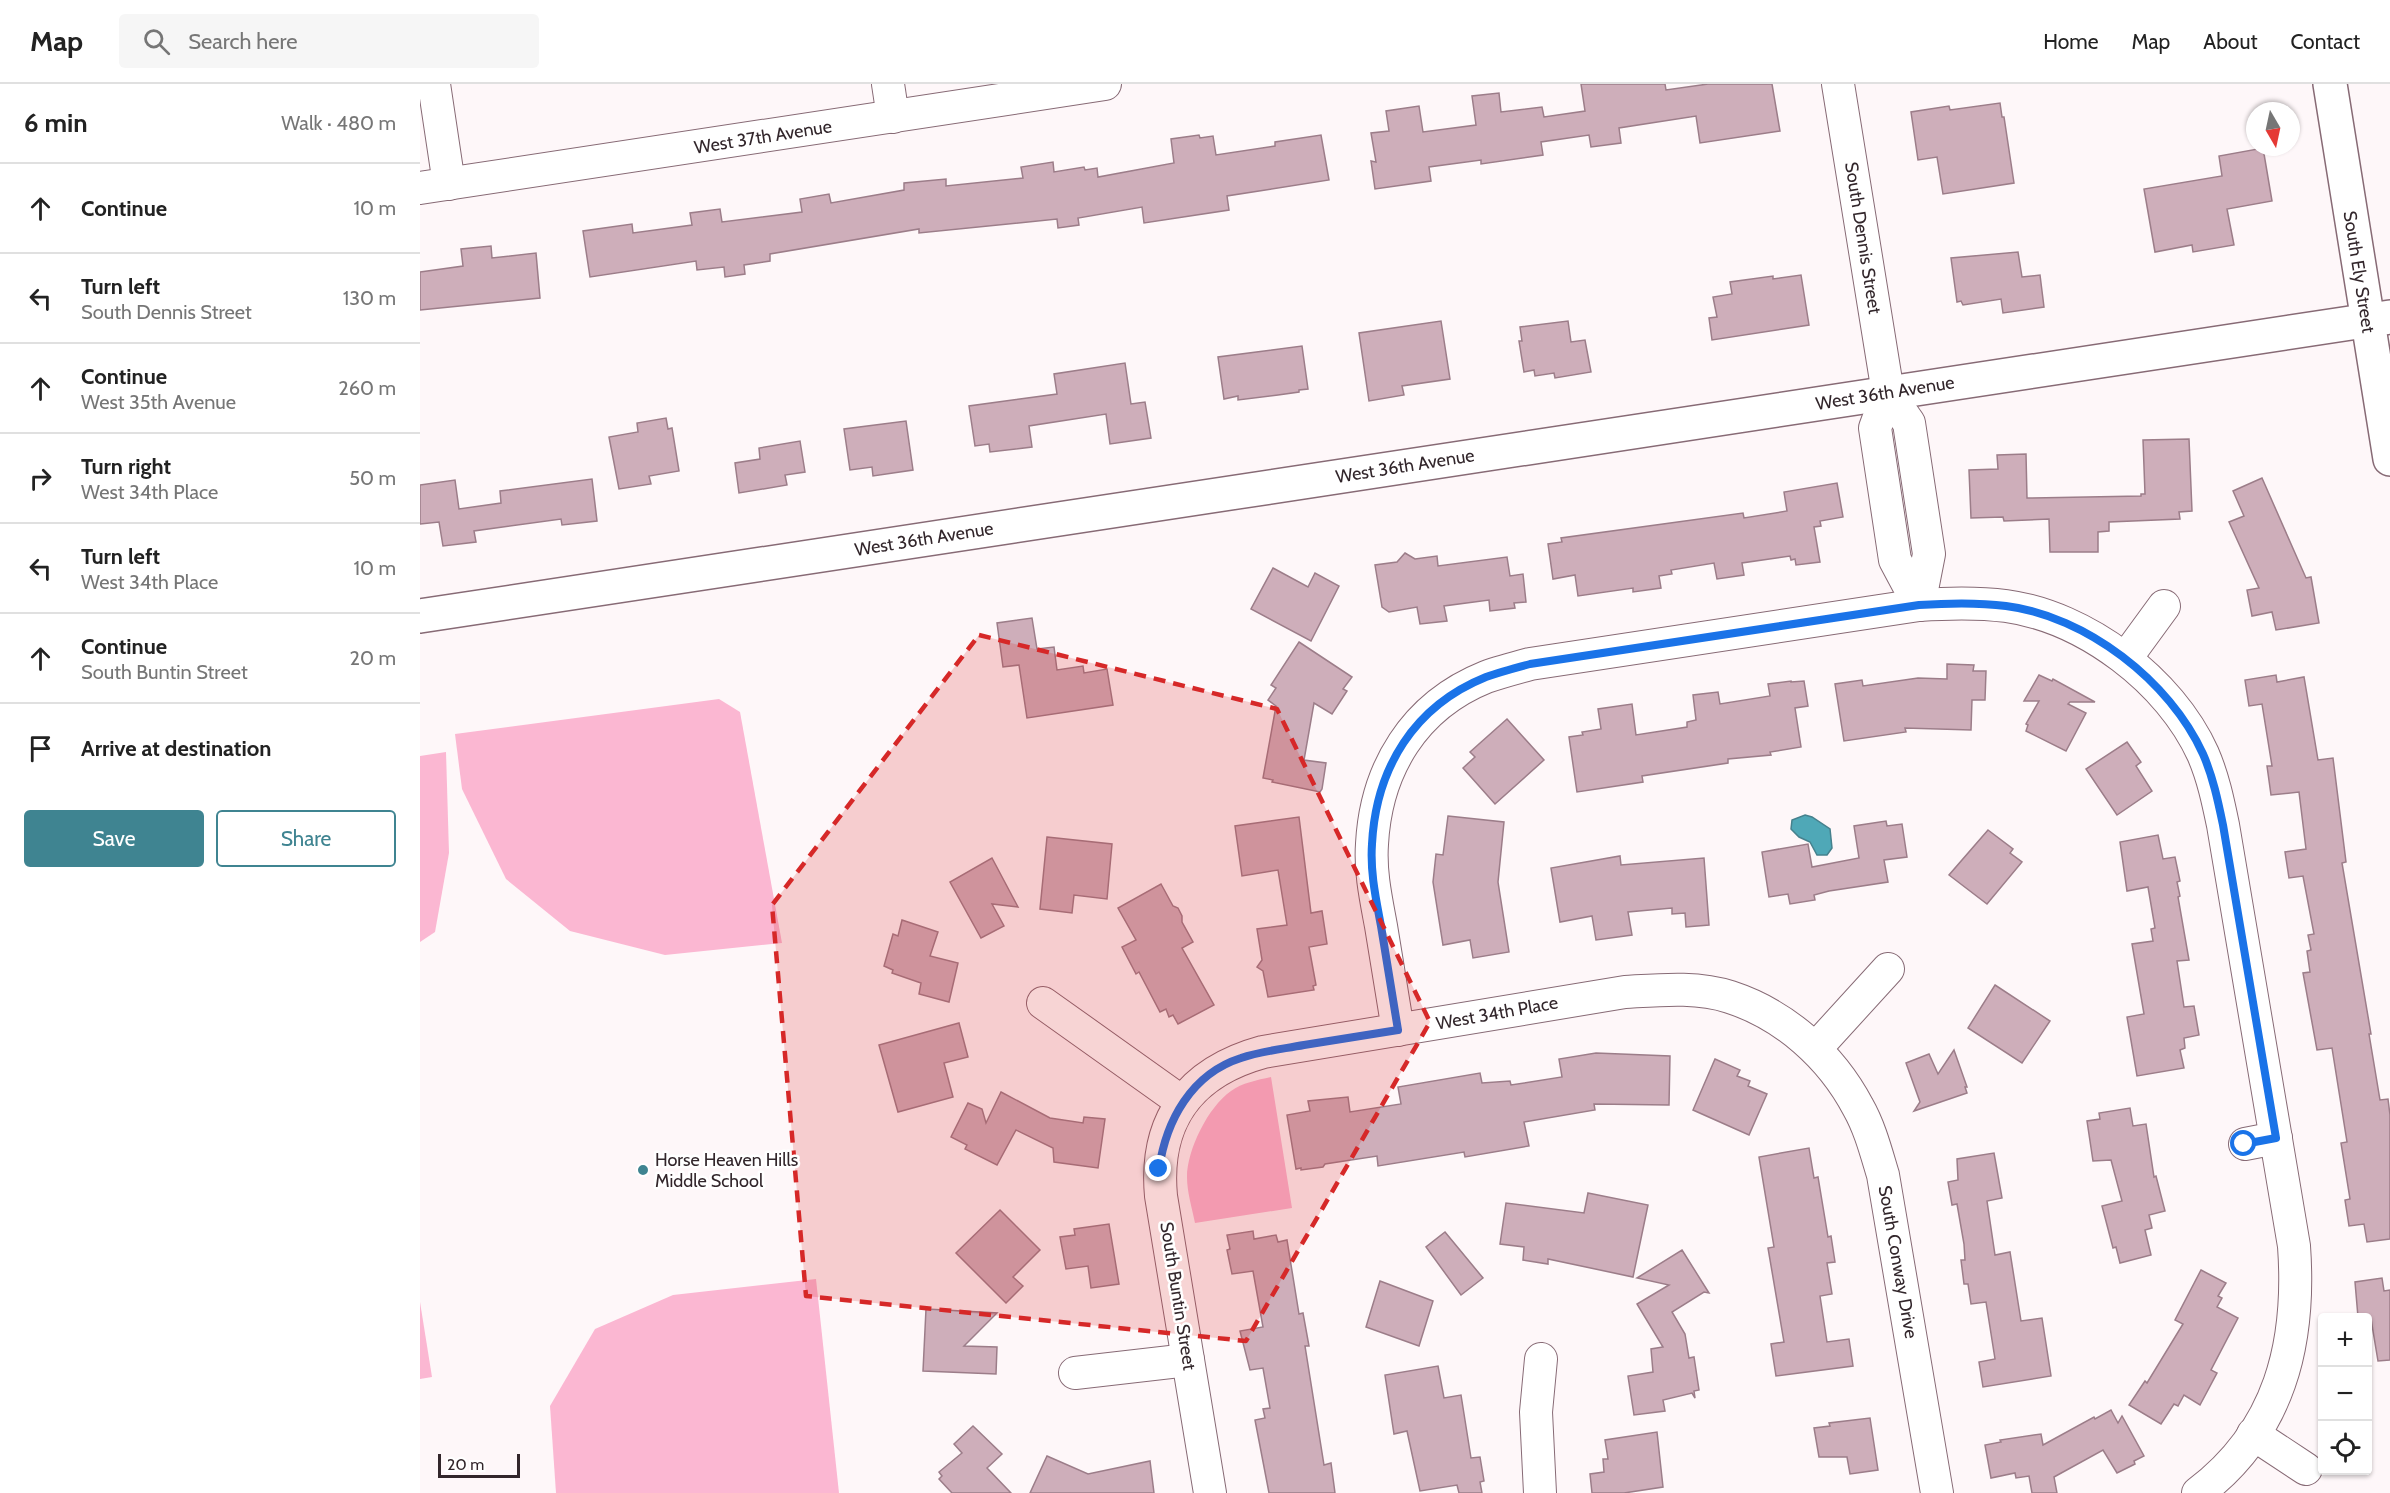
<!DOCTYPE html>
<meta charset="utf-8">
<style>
:root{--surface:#fff;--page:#f6f6f6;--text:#222;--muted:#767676;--line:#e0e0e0;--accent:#3f8491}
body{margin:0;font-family:Cabin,sans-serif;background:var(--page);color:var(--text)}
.controls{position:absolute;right:18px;bottom:18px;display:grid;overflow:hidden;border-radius:6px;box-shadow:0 2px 4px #0004}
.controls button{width:54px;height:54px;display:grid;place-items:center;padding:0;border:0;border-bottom:2px solid var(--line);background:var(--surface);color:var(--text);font:30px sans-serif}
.compass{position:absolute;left:1826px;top:18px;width:54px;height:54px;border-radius:50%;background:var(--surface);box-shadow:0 2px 4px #0004;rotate:171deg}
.scale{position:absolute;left:18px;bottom:15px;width:82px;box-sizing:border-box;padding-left:6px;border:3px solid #32262b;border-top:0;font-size:16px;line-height:21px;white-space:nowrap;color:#32262b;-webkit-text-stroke:4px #fff;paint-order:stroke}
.stop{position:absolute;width:18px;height:18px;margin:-14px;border:4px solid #1a73e8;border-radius:50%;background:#fff}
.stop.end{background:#1a73e8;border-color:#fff;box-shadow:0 2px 6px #0008}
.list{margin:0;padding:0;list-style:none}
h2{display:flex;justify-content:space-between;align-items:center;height:78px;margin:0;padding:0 24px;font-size:26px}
h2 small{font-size:20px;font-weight:400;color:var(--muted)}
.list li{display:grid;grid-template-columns:39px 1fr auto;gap:18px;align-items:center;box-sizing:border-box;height:90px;padding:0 24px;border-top:2px solid var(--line)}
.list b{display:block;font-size:22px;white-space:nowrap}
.list p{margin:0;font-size:20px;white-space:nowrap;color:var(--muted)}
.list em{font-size:20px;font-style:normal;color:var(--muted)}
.actions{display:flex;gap:12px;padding:18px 24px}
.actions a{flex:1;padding:14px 0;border:2px solid var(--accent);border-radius:6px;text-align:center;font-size:21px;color:var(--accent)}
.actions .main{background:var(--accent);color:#fff}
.icon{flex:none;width:33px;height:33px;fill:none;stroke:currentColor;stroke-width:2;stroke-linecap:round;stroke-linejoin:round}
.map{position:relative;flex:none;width:1970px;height:1409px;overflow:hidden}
header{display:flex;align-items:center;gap:36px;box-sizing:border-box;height:84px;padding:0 30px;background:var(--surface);border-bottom:2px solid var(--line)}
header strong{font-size:28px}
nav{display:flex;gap:33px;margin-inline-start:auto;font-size:21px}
.search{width:420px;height:54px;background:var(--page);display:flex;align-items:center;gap:15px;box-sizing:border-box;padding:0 21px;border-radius:6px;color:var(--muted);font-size:22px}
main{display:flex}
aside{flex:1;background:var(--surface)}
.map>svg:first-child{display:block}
.green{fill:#fbb7d2}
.water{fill:#4fa8b7;stroke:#46818d;stroke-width:1.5}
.building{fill:#ceaeba;stroke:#9c7d89;stroke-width:1.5}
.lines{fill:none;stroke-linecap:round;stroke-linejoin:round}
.minor-casing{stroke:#876a75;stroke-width:34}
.tertiary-casing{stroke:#876a75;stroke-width:36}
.minor{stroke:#fff;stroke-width:32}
.tertiary{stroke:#fff;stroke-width:33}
.route{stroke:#1a73e8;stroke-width:8}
.marked{fill:#d62828;fill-opacity:0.2;stroke:#d62828;stroke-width:4.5;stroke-dasharray:12 8;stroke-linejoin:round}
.poi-dot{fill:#3f8491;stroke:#fff;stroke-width:2}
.labels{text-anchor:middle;stroke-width:5;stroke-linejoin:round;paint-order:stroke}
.street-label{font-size:18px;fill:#32262b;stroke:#fff}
.poi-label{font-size:18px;fill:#32262b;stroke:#fff;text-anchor:start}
</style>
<header>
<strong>Map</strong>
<div class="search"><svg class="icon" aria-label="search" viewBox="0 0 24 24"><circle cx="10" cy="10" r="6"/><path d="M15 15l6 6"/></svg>Search here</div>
<nav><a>Home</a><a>Map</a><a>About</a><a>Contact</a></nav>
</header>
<main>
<aside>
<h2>6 min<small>Walk · 480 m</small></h2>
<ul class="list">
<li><svg class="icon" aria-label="ahead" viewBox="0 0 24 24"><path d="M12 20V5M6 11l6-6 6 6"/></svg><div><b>Continue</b></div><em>10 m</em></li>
<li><svg class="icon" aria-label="left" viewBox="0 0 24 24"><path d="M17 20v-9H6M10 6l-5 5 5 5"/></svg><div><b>Turn left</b><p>South Dennis Street</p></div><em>130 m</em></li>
<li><svg class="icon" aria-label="ahead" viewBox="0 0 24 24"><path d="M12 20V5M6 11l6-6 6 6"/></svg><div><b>Continue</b><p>West 35th Avenue</p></div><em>260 m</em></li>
<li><svg class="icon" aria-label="right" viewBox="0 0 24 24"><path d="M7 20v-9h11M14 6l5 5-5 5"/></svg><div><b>Turn right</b><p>West 34th Place</p></div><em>50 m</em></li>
<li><svg class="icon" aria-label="left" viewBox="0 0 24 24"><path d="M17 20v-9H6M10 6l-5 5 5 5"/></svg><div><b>Turn left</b><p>West 34th Place</p></div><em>10 m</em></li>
<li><svg class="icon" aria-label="ahead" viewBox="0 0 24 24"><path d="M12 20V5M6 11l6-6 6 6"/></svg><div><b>Continue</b><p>South Buntin Street</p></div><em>20 m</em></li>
<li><svg class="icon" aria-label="arrive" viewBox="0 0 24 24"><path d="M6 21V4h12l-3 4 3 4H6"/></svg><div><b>Arrive at destination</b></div></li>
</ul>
<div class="actions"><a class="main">Save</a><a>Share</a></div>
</aside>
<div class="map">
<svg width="1970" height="1409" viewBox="0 0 1970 1409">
<rect width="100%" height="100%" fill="#fef7f9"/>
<g class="green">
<path d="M299 615 320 628 362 859 245 871 150 847 86 795 42 705 35 650Z"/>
<path d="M26 668 29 769 15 848 0 858V672Z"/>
<path d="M851 993 872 1124 775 1139C772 1124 767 1108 767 1093 767 1066 788 1023 811 1007 822 999 837 996 851 993Z"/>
<path d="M396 1195 419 1409H136L130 1322 175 1245 253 1211Z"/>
<path d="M0 1218 12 1293 0 1295Z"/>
</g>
<path class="water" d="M1385 731 1392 733 1410 745 1412 764 1407 771H1397L1390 758 1379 753 1371 745 1372 736Z"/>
<g class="building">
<path d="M1161 0H1245L1246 6 1288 0H1352L1360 47 1280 59 1276 32 1199 44 1201 59 1171 63 1169 51 1121 58 1123 71 1061 80V76L1009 83 1011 97 955 105 951 77 956 78 951 49 969 47 966 27 999 22 1003 48 1056 41 1052 12 1079 9 1081 28 1122 23 1124 33 1165 27Z"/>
<path d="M1580 19 1582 33H1584L1594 99 1523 110 1517 73 1498 76 1491 28 1529 22 1530 26Z"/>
<path d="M779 51 780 54 793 52 796 71 855 62V58L901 51 909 96 807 112 809 126 724 139 722 123 658 134 659 141 638 144 637 135 499 149V145L350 170V177L324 181 325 190 305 193 304 183 277 186 276 177 170 193 163 147 212 140 213 149 272 141 270 129 300 125 302 138 382 128 380 115 409 110 411 119 484 106V99L526 95V102L603 94 601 83 633 78 634 88 664 83 665 86 677 84 678 93 754 79 751 55Z"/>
<path d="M1843 64 1852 117 1807 125 1814 161 1773 168 1772 161 1735 168 1724 105 1802 92 1799 72Z"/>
<path d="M71 162 72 174 116 169 120 214 0 226V188L43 182 41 165Z"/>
<path d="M1598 168 1602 193 1620 191 1624 223 1583 229 1581 215 1543 221 1541 217 1537 218 1531 174Z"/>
<path d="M1381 191 1389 241 1292 256 1289 234 1297 233 1293 213 1312 210 1310 198 1353 192V195Z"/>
<path d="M1021 237 1030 295 982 302 984 311 949 317 939 249Z"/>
<path d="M1148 237 1151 258 1165 256 1171 288 1135 294 1134 289 1115 292 1114 286 1104 288 1099 257H1102L1100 243Z"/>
<path d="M882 262 888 305 879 306V308L858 311 818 316V312L804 315 798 273Z"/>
<path d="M705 279 711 320 725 318 731 354 690 360 686 330 609 342 612 363 570 368 569 360 555 362 549 322 637 310 634 290Z"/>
<path d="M246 334 248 345 252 344 259 387 229 392 231 400 199 405 189 353 218 348 217 339Z"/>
<path d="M486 337 493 386 453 392 452 383 430 386 424 345Z"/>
<path d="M1769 355 1772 427 1759 428 1760 435 1689 438V447L1678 448V468H1630L1629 435 1584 437 1583 433 1551 434 1549 386 1578 385 1577 371 1606 370 1607 414 1721 412V410H1725L1723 356Z"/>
<path d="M380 357 385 388 365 391 367 401 319 409 315 379 340 375 339 364Z"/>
<path d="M1842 394 1886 494 1891 493 1899 539 1856 546 1852 528 1832 532 1827 506 1839 504 1809 438 1824 432 1813 407Z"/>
<path d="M172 395 177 437 142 441 141 435 54 447 56 458 23 462 19 438 0 440V401L35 396 39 425 81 419 80 407Z"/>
<path d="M1417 399 1423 433 1400 437 1401 442 1394 443 1400 478 1376 481 1375 475 1371 476 1370 472 1322 479 1324 491 1297 495 1294 479 1251 486 1252 490 1239 492 1241 504 1213 508V504L1158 512 1155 491 1133 495 1128 460 1142 458 1141 454 1323 429 1324 434 1367 427 1364 408Z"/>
<path d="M985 469 995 475 1017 472 1018 482 1087 473 1090 492 1103 490 1106 518 1094 519 1095 524 1070 527 1069 516 1024 522 1027 537 1000 540 997 523 969 528 962 523 955 481 977 478Z"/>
<path d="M853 484 888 503 895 489 919 502 891 557 831 525Z"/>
<path d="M612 534 617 565 634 563 637 586 663 582 664 589 687 585 693 621 607 634 599 581 583 583 577 539Z"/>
<path d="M879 558 932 593 923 605 927 607 912 630 894 619 884 676 906 679 902 705 900 708 852 698 853 696 843 694 856 622 848 616 856 604 851 601Z"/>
<path d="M1527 580 1554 581 1553 587H1566L1565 616H1552L1551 646 1485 644 1486 648 1424 657 1415 600 1442 596 1443 602 1498 594 1527 595Z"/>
<path d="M1619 591 1632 597 1633 595 1675 618H1650L1648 620 1666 629 1646 667 1606 647 1608 641 1606 640 1619 617H1604Z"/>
<path d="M1856 591 1857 598 1884 593 1898 676 1913 674 1926 778 1922 779 1951 950H1949L1960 1016 1968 1015 1970 1031V1155L1947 1158 1944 1140 1929 1142 1925 1116 1930 1115 1921 1059 1927 1058 1912 964 1897 966 1883 889 1890 888 1887 867 1891 866 1888 851 1894 850 1883 792 1869 794 1865 768 1886 765 1879 708 1851 711 1847 682H1852L1842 620 1829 622 1825 596Z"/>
<path d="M1371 597V598L1384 597 1388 622 1375 624 1381 663 1350 668 1351 671 1308 675V679L1222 692 1223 698 1157 708 1149 653 1163 651 1162 648 1181 645 1178 625 1212 620 1216 651 1267 643V638L1276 636 1273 611 1298 608 1300 620 1350 612 1348 600Z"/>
<path d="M1087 635 1124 676 1075 720 1043 684 1055 673 1050 668Z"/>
<path d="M1707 658 1721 678 1716 682 1732 707 1697 731 1666 685Z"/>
<path d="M1028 732 1084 738 1078 798 1089 868 1053 874 1050 856 1023 861 1013 798 1016 770 1023 771Z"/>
<path d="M879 733 891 829 902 827 907 860 889 863 896 901 893 902 894 906 848 913 843 887 837 883 842 876 837 845 867 841 858 786 822 792 815 742Z"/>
<path d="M1466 737 1467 742 1482 740 1487 773 1464 776 1468 798 1409 807 1394 811 1395 816 1370 820 1368 810 1349 813 1342 768 1388 760 1392 783 1439 774 1434 742Z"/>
<path d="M1568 746 1593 765 1590 769 1602 778 1567 820 1529 791Z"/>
<path d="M1738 751 1743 775 1755 773 1760 797 1757 798 1760 812 1758 813 1769 876 1757 877 1764 923 1774 922 1779 951 1764 954 1765 964 1760 966 1764 984 1717 992 1707 933 1724 930 1712 860 1733 857 1731 845 1735 844 1728 803 1707 807 1700 758Z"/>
<path d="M627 753 692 760 687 815 654 811 652 829 620 825Z"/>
<path d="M1200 772 1201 781 1284 774 1289 841 1266 843 1265 829 1252 830V824L1208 828 1212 851 1176 856 1172 832 1140 838 1131 784Z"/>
<path d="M572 774 598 823 572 820 584 842 561 854 530 798Z"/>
<path d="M741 800 753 822 758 824 762 832V838L773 858 762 864 794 921 758 940 753 931 749 933 746 925 740 928 719 888 716 890 702 863 716 856 698 824Z"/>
<path d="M482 836 518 848 510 872 538 879 529 918 499 910 501 899 472 889 473 886 464 882 473 850 478 852Z"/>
<path d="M1575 901 1630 937 1602 979 1548 944Z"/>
<path d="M539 939 548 973 524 979 533 1013 478 1028 459 961Z"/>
<path d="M1534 966 1547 1003H1545L1547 1009 1494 1027 1500 1018 1486 979 1509 970 1518 990Z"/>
<path d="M1176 969 1250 972 1249 1021 1174 1020 1175 1026 1104 1038 1109 1062 1045 1073 1044 1068 958 1082 957 1072 905 1080 903 1083 881 1086V1084L876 1085 867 1031 890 1027 888 1017 928 1013 930 1028 981 1020 978 1003 1060 989 1062 999 1090 997 1091 1001 1142 993 1139 975Z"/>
<path d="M1295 975 1320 986 1317 992 1330 997 1328 1002 1347 1010 1329 1051 1273 1026Z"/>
<path d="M581 1008 630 1034 663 1039 664 1033 685 1035 678 1084 634 1078 633 1064 596 1046 577 1081 545 1065 547 1061 531 1053 548 1019 562 1025 566 1039Z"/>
<path d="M1710 1024 1713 1042 1726 1040 1734 1093 1736 1092 1745 1127 1729 1131 1732 1144 1725 1146 1731 1171 1700 1179 1696 1163 1693 1164 1682 1122 1702 1117 1691 1076 1673 1077 1667 1037 1680 1035 1679 1029Z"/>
<path d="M1389 1064 1394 1094 1398 1093 1408 1153 1411 1152 1415 1178 1407 1179 1412 1210 1400 1212 1407 1258 1429 1255 1433 1282 1356 1292 1351 1260 1364 1258 1348 1164 1354 1163 1339 1073Z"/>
<path d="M1574 1069 1582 1114 1567 1117 1575 1171 1590 1168 1601 1237 1622 1234 1631 1292 1563 1303 1559 1278 1575 1275 1566 1218 1551 1220 1548 1200H1544L1541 1176H1545L1544 1160 1537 1120 1532 1121 1528 1098 1538 1096 1537 1075Z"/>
<path d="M1168 1109 1228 1121 1213 1193 1128 1175V1180L1103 1176 1104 1163 1080 1160 1086 1119 1164 1129Z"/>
<path d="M580 1126 620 1166 593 1193 603 1202 586 1219 536 1169Z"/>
<path d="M689 1140 699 1200 671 1204 668 1182 646 1185 640 1153 655 1151 654 1145Z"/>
<path d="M833 1147 834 1155 856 1151 858 1158 867 1156 879 1230 883 1229 889 1262H885L904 1381 911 1379 915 1409H849L835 1336 845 1334 843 1325 850 1324 843 1284 830 1286 820 1247 843 1243 833 1187 812 1190 807 1166 810 1165 807 1151Z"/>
<path d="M1025 1148 1063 1194 1041 1211 1006 1163Z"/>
<path d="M1262 1166 1289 1209 1284 1208 1252 1228 1265 1250 1269 1274 1274 1273 1279 1306 1274 1307 1275 1314 1272 1309 1243 1316 1245 1327 1214 1331 1208 1292 1233 1288 1231 1265 1243 1263 1217 1220 1249 1201 1217 1194Z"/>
<path d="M1781 1186 1806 1199 1798 1212 1802 1214 1797 1223 1818 1234 1791 1286 1797 1289 1780 1321 1764 1311 1758 1322 1754 1320 1741 1340 1709 1321 1725 1297 1727 1299 1763 1240 1755 1236Z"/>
<path d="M1962 1194 1964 1207 1970 1206V1276L1958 1277 1951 1235 1938 1233 1935 1198Z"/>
<path d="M960 1197 1013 1217 999 1262 946 1243Z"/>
<path d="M506 1225 577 1229 544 1262 577 1263 576 1290 503 1287Z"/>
<path d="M1018 1282 1024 1314 1041 1311 1051 1374 1060 1373 1064 1397 1060 1398 1062 1409H1039L1037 1401 1000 1407 987 1347 974 1350 965 1291Z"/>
<path d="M1691 1326 1698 1339 1702 1332 1724 1372 1714 1377 1715 1380 1697 1389 1683 1366 1634 1393 1637 1409H1612L1609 1392 1596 1394 1595 1389 1571 1394 1565 1361 1581 1358 1580 1356 1621 1350 1623 1361 1674 1333 1675 1335Z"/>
<path d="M1450 1334 1458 1386 1430 1390 1427 1373H1399L1394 1344 1410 1342 1409 1339Z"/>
<path d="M553 1342 582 1370 567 1384 591 1409H532L519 1395 522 1392 519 1388 542 1369 534 1360Z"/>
<path d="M1237 1348 1243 1403 1204 1409H1172L1170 1390 1184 1388 1183 1375H1188L1185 1356Z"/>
<path d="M627 1372 668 1390 730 1377 734 1409H610Z"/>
</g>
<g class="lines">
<g class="minor-casing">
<g id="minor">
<path d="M14 0 29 100"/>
<path d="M468 0 473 33"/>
<path d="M1418 0 1468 309 1489 339 1509 470 1499 521"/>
<path d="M0 104 685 0"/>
<path d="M1468 309 1455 344 1475 476 1499 521"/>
<path d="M1706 574 1744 522"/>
<path d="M623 919 762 1018"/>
<path d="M978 946C972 911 967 877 961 842 956 815 950 788 952 760 956 685 994 622 1066 593 1080 588 1095 584 1110 580L1499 521C1528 519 1556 518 1586 522 1666 533 1750 597 1783 670 1793 693 1798 717 1803 741L1874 1162C1881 1260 1860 1347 1778 1409"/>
<path d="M1396 964 1468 885"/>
<path d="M1825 1060 1856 1054"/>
<path d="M655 1289 768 1276"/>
<path d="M1833 1350 1886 1385"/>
<path d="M790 1409 741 1112C734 1036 770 988 843 968L1205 908C1239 906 1277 902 1310 913 1365 931 1411 972 1438 1023 1450 1044 1456 1068 1463 1091L1517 1409"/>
<path d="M1120 1409 1116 1328 1121 1275"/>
</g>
</g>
<g class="tertiary-casing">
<g id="tertiary">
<path d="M1910 0 1970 375"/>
<path d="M0 532 1970 233"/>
</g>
</g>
<use href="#minor" class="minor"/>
<use href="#tertiary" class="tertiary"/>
</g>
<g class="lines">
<path class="route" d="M739 1085C746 1037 771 990 821 974 841 967 863 965 884 961 915 956 947 951 978 946 972 911 967 877 961 842 956 815 950 788 952 760 956 684 994 622 1066 593 1080 588 1095 584 1110 580L1499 521C1528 519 1556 518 1586 522 1666 532 1750 597 1783 670 1793 693 1798 717 1803 741L1856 1054 1824 1060"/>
</g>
<path class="marked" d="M559 551 857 625 1010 938 826 1257 386 1212 352 821Z"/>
<circle class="poi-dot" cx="223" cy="1086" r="6"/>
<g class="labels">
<g class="street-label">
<text transform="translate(343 53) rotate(-9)" y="6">West 37th Avenue</text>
<text transform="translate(1443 154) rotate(81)" y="6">South Dennis Street</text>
<text transform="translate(1939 188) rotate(81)" y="6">South Ely Street</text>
<text transform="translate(1465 309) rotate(-9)" y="6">West 36th Avenue</text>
<text transform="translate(985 382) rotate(-9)" y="6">West 36th Avenue</text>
<text transform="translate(504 455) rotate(-9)" y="6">West 36th Avenue</text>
<text transform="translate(1077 929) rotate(-10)" y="6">West 34th Place</text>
<text transform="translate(1478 1178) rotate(80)" y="6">South Conway Drive</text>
<text transform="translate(758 1212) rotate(81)" y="6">South Buntin Street</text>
</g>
<g class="poi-label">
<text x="235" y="1082">Horse Heaven Hills<tspan x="235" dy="21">Middle School</tspan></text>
</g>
</g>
</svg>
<div class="controls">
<button>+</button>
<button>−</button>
<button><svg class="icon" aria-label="locate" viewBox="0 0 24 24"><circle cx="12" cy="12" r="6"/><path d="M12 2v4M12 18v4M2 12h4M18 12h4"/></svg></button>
</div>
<svg class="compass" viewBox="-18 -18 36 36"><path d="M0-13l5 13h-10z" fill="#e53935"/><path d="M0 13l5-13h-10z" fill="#767676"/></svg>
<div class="scale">20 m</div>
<div class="stop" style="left:1824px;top:1060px"></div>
<div class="stop end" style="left:739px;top:1085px"></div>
</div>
</main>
